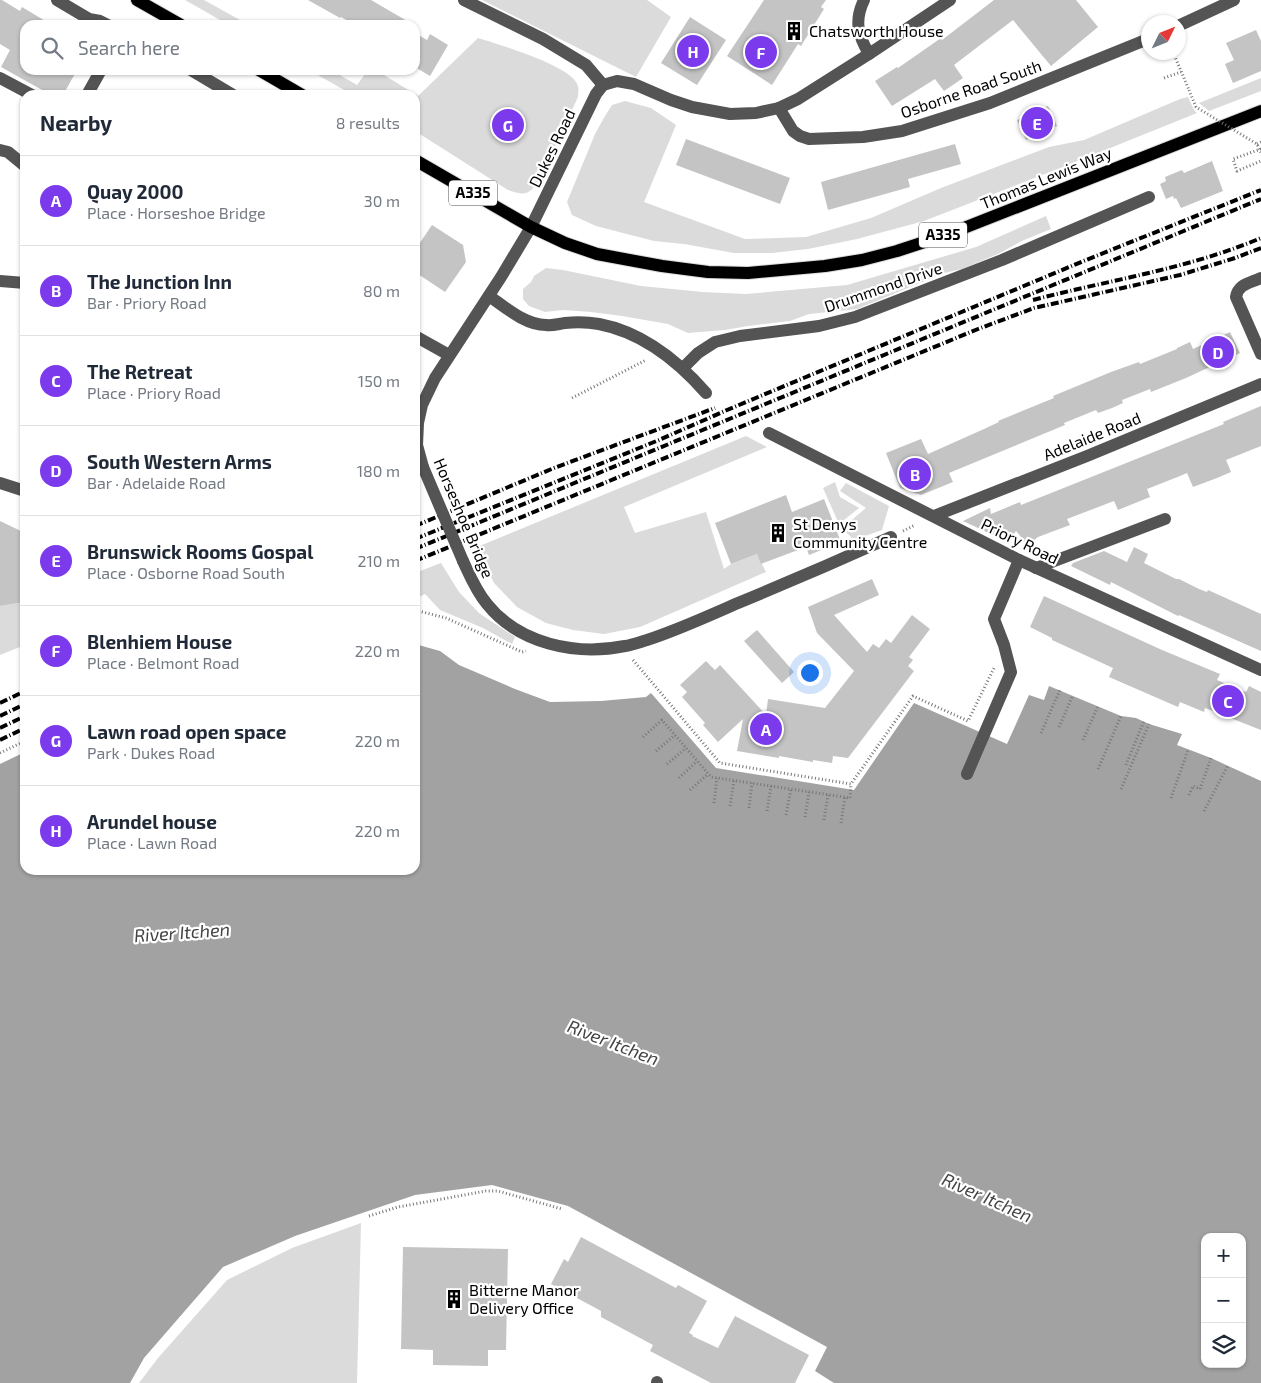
<!DOCTYPE html>
<meta charset="utf-8">
<style>
:root{--surface:#fff;--page:#f2f2f3;--text:#1f2937;--muted:#747a83;--line:#e0e1e3;--accent:#7c3aed}
body{margin:0;font-family:"Exo 2",sans-serif;background:var(--page);color:var(--text)}
.controls{position:absolute;right:15px;bottom:15px;display:grid;overflow:hidden;border-radius:10px;box-shadow:0 1px 4px #0004}
.controls button{width:45px;height:45px;display:grid;place-items:center;padding:0;border:0;border-bottom:1px solid var(--line);background:var(--surface);color:var(--text);font:25px sans-serif}
.compass{position:absolute;left:1141px;top:15px;width:45px;height:45px;border-radius:50%;background:var(--surface);box-shadow:0 1px 4px #0004;rotate:47deg}
.you{position:absolute;left:809px;top:672px;width:18px;height:18px;margin:-12px;border:4px solid #fff;border-radius:50%;background:#1a73e8;box-shadow:0 0 0 8px #1a73e833}
.badge{display:grid;place-items:center;width:32px;height:32px;border-radius:50%;background:var(--accent);color:#fff;font-size:16px;font-weight:700}
.pin{position:absolute;translate:-50% -50%;border:2px solid #fff;box-shadow:0 1px 5px #0006}
.list{margin:0;padding:0;list-style:none}
h2{display:flex;justify-content:space-between;align-items:center;height:65px;margin:0;padding:0 20px;font-size:21px}
h2 small{font-size:16px;font-weight:400;color:var(--muted)}
.list li{display:grid;grid-template-columns:32px 1fr auto;gap:15px;align-items:center;box-sizing:border-box;height:90px;padding:0 20px;border-top:1px solid var(--line)}
.list b{display:block;font-size:19px;white-space:nowrap}
.list p{margin:0;font-size:16px;white-space:nowrap;color:var(--muted)}
.list em{font-size:16px;font-style:normal;color:var(--muted)}
.icon{flex:none;width:28px;height:28px;fill:none;stroke:currentColor;stroke-width:2;stroke-linecap:round;stroke-linejoin:round}
.map{position:relative;flex:none;width:1261px;height:1383px;overflow:hidden}
.search{position:absolute;background:var(--surface);box-shadow:0 1px 4px #0004;left:20px;top:20px;width:400px;height:55px;display:flex;align-items:center;gap:12px;box-sizing:border-box;padding:0 18px;border-radius:15px;color:var(--muted);font-size:19px}
.panel{position:absolute;background:var(--surface);box-shadow:0 1px 4px #0004;left:20px;top:90px;width:400px;height:785px;border-radius:15px}
.map>svg:first-child{display:block}
.green{fill:#dbdbdb}
.water{fill:#a2a2a2;fill-rule:evenodd}
.building{fill:#c4c4c4}
.lines{fill:none;stroke-linecap:round;stroke-linejoin:round}
.major-casing{stroke:#dbdbdb;stroke-width:14}
.path{stroke:#767676;stroke-width:3;stroke-dasharray:1 2.5;stroke-linecap:butt}
.minor{stroke:#545454;stroke-width:12}
.major{stroke:#000;stroke-width:12}
.rail{stroke:#000;stroke-width:4;stroke-dasharray:8 2.5 1 2.5;stroke-linecap:butt}
.path-bridge{stroke:#767676;stroke-width:3;stroke-dasharray:1 2.5;stroke-linecap:butt}
.minor-bridge{stroke:#545454;stroke-width:12}
.labels{text-anchor:middle;stroke-width:4.5;stroke-linejoin:round;paint-order:stroke}
.shield{fill:#fff;stroke:#4c4c4c;stroke-width:1}
.shield-label{font-size:15px;font-weight:bold;fill:#000}
.poi-label{font-size:16px;fill:#000;stroke:#fff;text-anchor:start}
.street-label{font-size:16px;fill:#000;stroke:#fff}
.water-label{font-size:18px;font-style:italic;fill:#434343;stroke:#fff}
</style>
<div class="map">
<svg width="1261" height="1383" viewBox="0 0 1261 1383">
<rect width="100%" height="100%" fill="#fff"/>
<g class="green">
<path d="M185 0H204L249 25H229Z"/>
<path d="M482 0H647L671 17 636 77Z"/>
<path d="M478 38C497 44 573 66 578 86 579 89 578 94 578 97L538 183C527 196 523 195 508 190L415 131V95H353L309 70H331L357 85 368 70H376L418 96Z"/>
<path d="M1261 78V91L1209 111 1199 103Z"/>
<path d="M1188 97 1194 110 1197 113 1073 163 924 221 857 239 808 249 772 253H734L684 244 654 241 596 226 572 215 567 202 595 134 605 116 612 105 625 101 651 108 676 125 644 202 745 239 806 237 871 218 941 188 1049 147 1084 140 1180 99Z"/>
<path d="M1046 216 1051 229 1024 240 998 254 962 269 944 273 857 309 809 314 790 321 748 326 725 330 688 333 668 324 622 316 591 312 563 310 545 312 529 306 523 299V289L531 282 534 276 546 268 563 270 641 286 703 292 746 294 847 285 976 247Z"/>
<path d="M746 436 767 447 624 507 635 533 706 512 724 569 731 564 757 554 766 572 640 627 604 634 573 630 546 623 517 607 494 583 477 547Z"/>
<path d="M835 482 840 497 859 508 839 524 823 488Z"/>
<path d="M846 483 889 506 882 530 854 540 842 528 866 508 840 491Z"/>
<path d="M441 563 459 592 479 613 515 637 512 644 483 628 440 610 425 594 415 599V573Z"/>
<path d="M25 602V645L0 655V606Z"/>
<path d="M361 1223 357 1383H139L158 1358 227 1280 292 1248Z"/>
</g>
<path class="water" d="M415 644 440 651 459 665 515 689 550 702 601 701 646 697 651 693 716 768 854 790 914 703 1007 744 1029 695 1044 700 1049 686 1121 716 1136 718 1149 724 1182 734 1177 745 1211 758 1261 781V1383H834L815 1371 827 1347 568 1206 492 1185 415 1195 295 1236 223 1267 144 1358 130 1383H0V764L25 752V870H415ZM1205 1237H1242V1364H1205Z"/>
<g class="building">
<path d="M0 0H2L20 11 22 7 52 25H25V70H77L63 95H51L1 67 10 50 0 44Z"/>
<path d="M308 0H371L414 25H355L341 17 340 18Z"/>
<path d="M764 0H826L821 7 824 9 801 46 798 44 772 85 727 56Z"/>
<path d="M994 0H1076L1098 27 1051 66 1013 20 954 65 963 78 944 91 935 79 892 106 875 81 897 67 898 68 941 38 942 40Z"/>
<path d="M690 17 726 40 697 85 661 63Z"/>
<path d="M1256 30 1261 41V71L1233 83 1225 64 1234 60 1226 43Z"/>
<path d="M415 33 427 40 430 34 448 45 430 76 415 67Z"/>
<path d="M1048 106 1057 126 1026 140 1017 120Z"/>
<path d="M686 139 790 178 780 204 676 165Z"/>
<path d="M955 144 961 164 908 179 910 187 828 210 821 182Z"/>
<path d="M1212 161 1223 191 1181 208 1176 198 1174 199 1173 196 1166 199 1160 184 1166 181 1165 177 1182 170 1184 173Z"/>
<path d="M432 225 463 245 466 262 445 292 415 272V250Z"/>
<path d="M1230 332 1240 353 1186 378 1151 392 1150 389 1122 400 1123 403 1112 408 1098 413 1096 410 1064 423 1065 425 949 473 953 482 921 495 900 488 886 453 921 439 928 454 984 429 999 422 998 421 1054 398 1053 396 1111 372 1139 362 1140 364 1177 349V348L1190 342 1193 349Z"/>
<path d="M1261 406V446L1226 460 1231 472 1217 478 1193 487 1187 473 1180 476 1147 489 1150 497 1118 510 1114 501 1067 519 1070 525 1038 537 1028 545 1016 531 1008 542 963 521 990 508 991 514 1020 502 1021 505 1224 424 1223 422Z"/>
<path d="M786 495 792 512 824 499 841 542 809 555 806 547 761 564 757 554 731 564 715 523Z"/>
<path d="M0 521 25 533V602L0 606Z"/>
<path d="M1134 547 1148 554 1144 563 1176 579H1179L1199 589 1207 592 1208 590 1261 614V651L1179 615 1178 616 1111 582 1110 585 1071 566 1073 563 1104 551 1127 562Z"/>
<path d="M872 579 879 595 834 615 867 652 873 644 879 648 886 639 891 643 912 615 930 629 909 657 913 660 908 666 914 671 848 758 833 756 832 763 813 760V762L779 756V758L737 751 743 719 718 742 703 725 705 723 682 697 687 692 680 685 706 661 715 670 720 665 766 715 768 699 825 708 854 671 817 633 808 607Z"/>
<path d="M1044 596 1162 650 1220 674 1217 680 1246 692 1249 686 1261 692V730L1205 708 1204 712 1180 702 1178 707 1109 677 1113 668 1052 640V638L1030 627Z"/>
<path d="M757 630 794 672 782 683 744 641Z"/>
<path d="M581 1237 676 1288 678 1285 707 1301 689 1333 693 1335 692 1336 718 1348 735 1316 809 1355 795 1383H711L650 1351 653 1345 601 1317V1311L551 1284 564 1259 568 1262Z"/>
<path d="M403 1247 508 1249 506 1350H488V1366L433 1365V1350L401 1349Z"/>
</g>
<g class="lines">
<g class="major-casing">
<g id="major">
<path d="M137 0 181 25"/>
<path d="M259 70 302 95"/>
<path d="M415 160 531 227 565 243 597 254 662 266 708 272 748 273 825 266 862 260 897 251 946 235 1261 111"/>
</g>
</g>
<g class="path">
<path d="M1173 52 1189 90"/>
<path d="M1164 78 1181 72"/>
<path d="M1257 144 1261 142"/>
<path d="M1261 149 1233 159 1237 171 1261 161"/>
<path d="M572 398 646 360"/>
<path d="M903 531 915 525"/>
<path d="M415 610 446 618 522 652 526 651"/>
<path d="M633 660 720 763 851 784 913 696 968 721 994 668"/>
<path d="M1059 727 1073 695"/>
<path d="M1041 733 1060 690"/>
<path d="M643 737 662 720 711 777 850 798 851 784"/>
<path d="M1083 740 1098 706"/>
<path d="M656 751 675 735"/>
<path d="M0 753 25 741"/>
<path d="M667 764 686 748"/>
<path d="M1126 765 1144 721"/>
<path d="M1098 769 1121 716"/>
<path d="M679 778 697 761"/>
<path d="M1121 789 1149 724"/>
<path d="M690 790 708 774"/>
<path d="M1189 795 1193 786 1200 789 1211 758"/>
<path d="M1171 798 1188 750"/>
<path d="M714 803 717 778"/>
<path d="M730 806 734 781"/>
<path d="M749 808 752 783"/>
<path d="M767 811 771 786"/>
<path d="M1204 811 1228 765"/>
<path d="M786 815 791 789"/>
<path d="M805 817 809 792"/>
<path d="M824 820 828 795"/>
<path d="M841 823 845 797"/>
<path d="M369 1216 398 1207 486 1191H498L562 1209"/>
</g>
<g class="minor">
<path d="M57 0 89 19 100 21 108 25"/>
<path d="M464 0 543 39 586 65 603 85 617 81 634 84 671 100 692 107 730 114 756 113 779 108 793 131 800 136 809 139 863 137 902 131 990 103 1148 39"/>
<path d="M864 0C854 21 858 35 869 54"/>
<path d="M1178 26 1234 0"/>
<path d="M191 70 233 95"/>
<path d="M0 78 32 95"/>
<path d="M87 95 101 70"/>
<path d="M779 108 798 99 869 54 950 0"/>
<path d="M0 150 8 152 25 166"/>
<path d="M1261 278C1250 283 1238 284 1236 297L1261 354"/>
<path d="M0 281 25 283"/>
<path d="M489 296C505 307 525 325 546 325 552 326 558 324 565 323 576 322 587 322 599 324 641 332 678 361 706 393"/>
<path d="M415 336 449 355"/>
<path d="M683 368 698 353 715 342 740 336 819 326 855 317 1002 260 1149 197"/>
<path d="M769 433 1019 560 1261 670"/>
<path d="M423 467 417 445 418 423 422 405 435 378 501 277 531 227 596 94 603 85"/>
<path d="M0 483 25 491"/>
<path d="M934 516 1087 456 1261 384"/>
<path d="M463 561C470 576 476 591 487 604 519 644 576 656 625 646 632 645 640 642 647 640 678 630 708 616 738 603 789 582 840 560 891 537"/>
<path d="M1036 568 1165 519"/>
<path d="M967 774 1011 672 1004 645 994 619 1019 560"/>
<path d="M657 1383V1382"/>
</g>
<use href="#major" class="major"/>
<g class="rail">
<path d="M1033 300C1109 280 1188 269 1261 238"/>
<path d="M415 526 554 468 715 408"/>
<path d="M415 539 659 440 727 410 1086 260 1261 190"/>
<path d="M415 549 1261 199"/>
<path d="M415 561 978 329 1034 308 1180 275 1235 258 1261 248"/>
<path d="M0 703 25 691"/>
<path d="M0 716 25 704"/>
<path d="M0 728 25 716"/>
<path d="M0 740 25 728"/>
</g>
<path class="path-bridge" d="M1189 90 1196 107 1257 144 1261 153"/>
<path class="minor-bridge" d="M423 467 463 561"/>
</g>
<defs>
<g id="building-bare" transform="scale(1.5)"><path d="M-4-6H4V6H1V3H-1V6H-4ZM-2.5-4.3h1.7v1.8h-1.7ZM.8-4.3h1.7v1.8H.8ZM-2.5-1h1.7V.8h-1.7ZM.8-1h1.7V.8H.8Z" fill="#000" stroke="#fff" stroke-width="2.5" paint-order="stroke"/></g>
</defs>
<g fill-rule="evenodd">
<use href="#building-bare" x="794" y="31"/>
<use href="#building-bare" x="778" y="533"/>
<use href="#building-bare" x="454" y="1299"/>
</g>
<g class="labels">
<g class="shield">
<rect x="449" y="180.5" width="48" height="25" rx="4"/>
<rect x="919" y="222.5" width="48" height="25" rx="4"/>
</g>
<g class="shield-label">
<text x="473" y="198">A335</text>
<text x="943" y="240">A335</text>
</g>
<g class="poi-label">
<text x="809" y="37">Chatsworth House</text>
<text x="793" y="530">St Denys<tspan x="793" dy="18">Community Centre</tspan></text>
<text x="469" y="1296">Bitterne Manor<tspan x="469" dy="18">Delivery Office</tspan></text>
</g>
<g class="street-label">
<text transform="translate(971 89) rotate(-19)" y="6">Osborne Road South</text>
<text transform="translate(552 148) rotate(-64)" y="6">Dukes Road</text>
<text transform="translate(1046 178) rotate(-22)" y="6">Thomas Lewis Way</text>
<text transform="translate(883 287) rotate(-19)" y="6">Drummond Drive</text>
<text transform="translate(1092 436) rotate(-22)" y="6">Adelaide Road</text>
<text transform="translate(464 518) rotate(67)" y="6">Horseshoe Bridge</text>
<text transform="translate(1020 541) rotate(26)" y="6">Priory Road</text>
</g>
<g class="water-label">
<text transform="translate(182 933) rotate(-4)" y="6">River Itchen</text>
<text transform="translate(613 1043) rotate(21)" y="6">River Itchen</text>
<text transform="translate(987 1198) rotate(24)" y="6">River Itchen</text>
</g>
</g>
</svg>
<div class="controls">
<button>+</button>
<button>−</button>
<button><svg class="icon" aria-label="layers" viewBox="0 0 24 24"><path d="M12 4l9 5-9 5-9-5zM3 14l9 5 9-5"/></svg></button>
</div>
<svg class="compass" viewBox="-18 -18 36 36"><path d="M0-13l5 13h-10z" fill="#e53935"/><path d="M0 13l5-13h-10z" fill="#747a83"/></svg>
<div class="you"></div>
<div class="pin badge" style="left:766px;top:729px">A</div>
<div class="pin badge" style="left:915px;top:474px">B</div>
<div class="pin badge" style="left:1228px;top:701px">C</div>
<div class="pin badge" style="left:1218px;top:352px">D</div>
<div class="pin badge" style="left:1037px;top:123px">E</div>
<div class="pin badge" style="left:761px;top:52px">F</div>
<div class="pin badge" style="left:508px;top:125px">G</div>
<div class="pin badge" style="left:693px;top:51px">H</div>
<div class="search"><svg class="icon" aria-label="search" viewBox="0 0 24 24"><circle cx="10" cy="10" r="6"/><path d="M15 15l6 6"/></svg>Search here</div>
<section class="panel">
<h2>Nearby<small>8 results</small></h2>
<ul class="list">
<li><span class="badge">A</span><div><b>Quay 2000</b><p>Place · Horseshoe Bridge</p></div><em>30 m</em></li>
<li><span class="badge">B</span><div><b>The Junction Inn</b><p>Bar · Priory Road</p></div><em>80 m</em></li>
<li><span class="badge">C</span><div><b>The Retreat</b><p>Place · Priory Road</p></div><em>150 m</em></li>
<li><span class="badge">D</span><div><b>South Western Arms</b><p>Bar · Adelaide Road</p></div><em>180 m</em></li>
<li><span class="badge">E</span><div><b>Brunswick Rooms Gospal</b><p>Place · Osborne Road South</p></div><em>210 m</em></li>
<li><span class="badge">F</span><div><b>Blenhiem House</b><p>Place · Belmont Road</p></div><em>220 m</em></li>
<li><span class="badge">G</span><div><b>Lawn road open space</b><p>Park · Dukes Road</p></div><em>220 m</em></li>
<li><span class="badge">H</span><div><b>Arundel house</b><p>Place · Lawn Road</p></div><em>220 m</em></li>
</ul>
</section>
</div>
